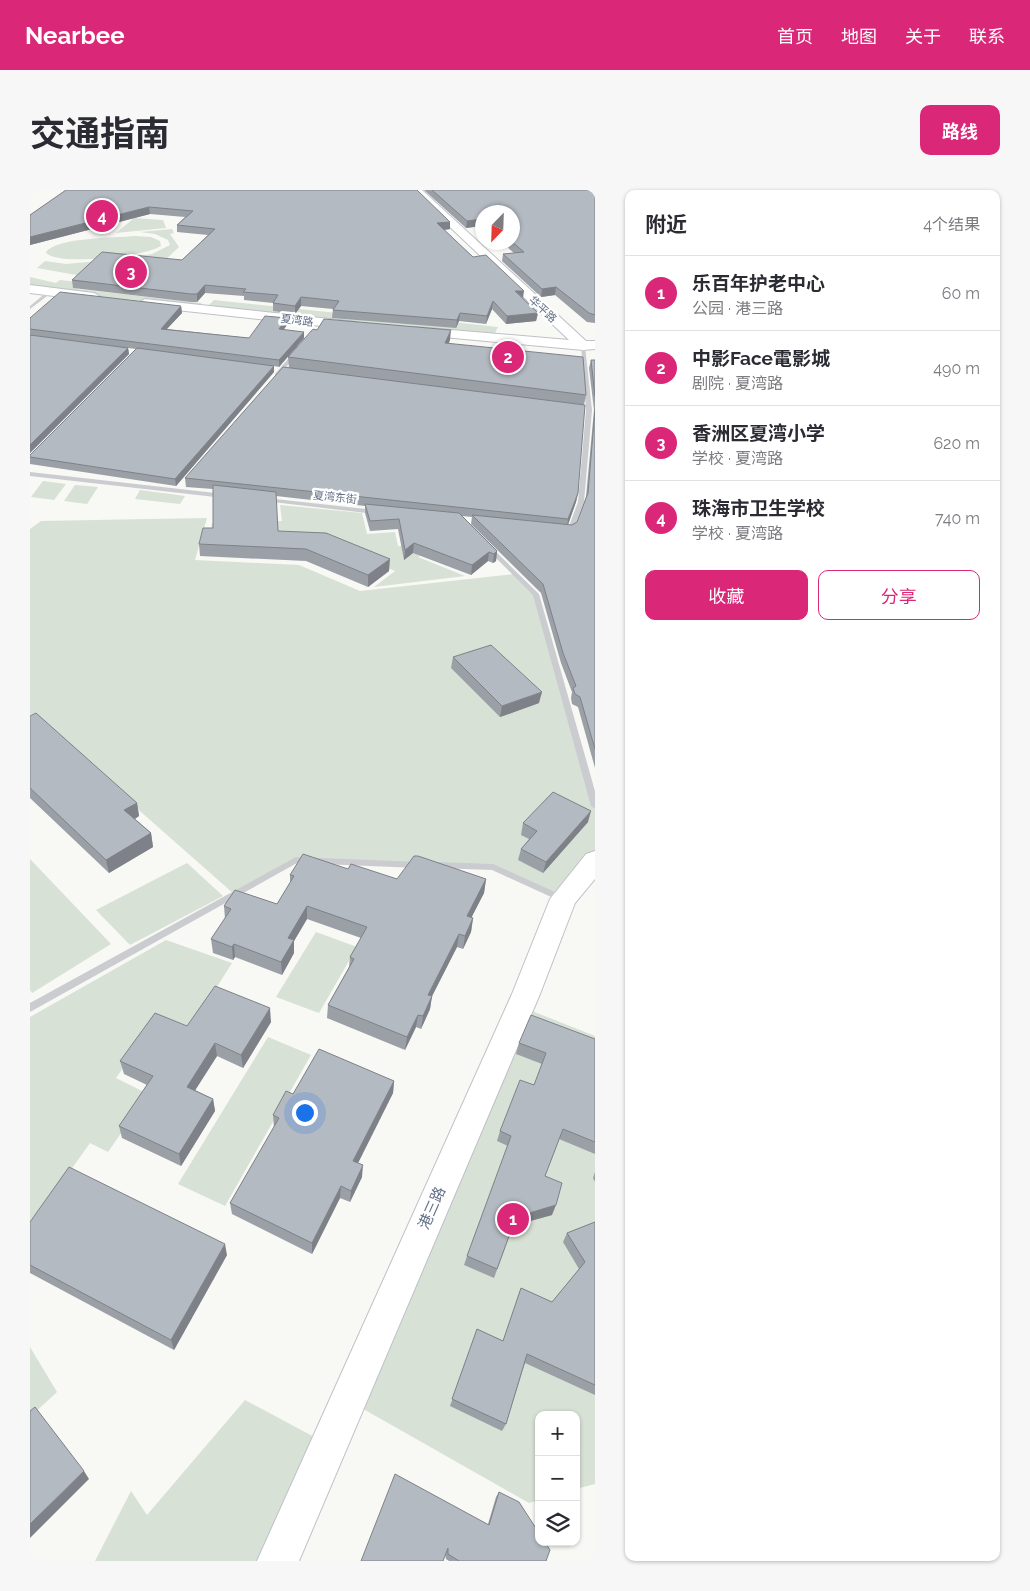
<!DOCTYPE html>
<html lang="zh">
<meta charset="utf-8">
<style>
:root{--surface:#fff;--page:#f7f7f7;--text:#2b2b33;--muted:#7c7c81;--line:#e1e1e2;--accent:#db2777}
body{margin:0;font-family:Raleway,"Noto Sans SC",sans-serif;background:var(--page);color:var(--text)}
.controls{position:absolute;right:15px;bottom:15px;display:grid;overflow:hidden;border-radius:10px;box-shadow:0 1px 4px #0004}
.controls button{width:45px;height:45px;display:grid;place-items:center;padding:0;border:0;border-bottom:1px solid var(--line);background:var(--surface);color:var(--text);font:25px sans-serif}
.compass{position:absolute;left:445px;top:15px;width:45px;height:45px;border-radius:50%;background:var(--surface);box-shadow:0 1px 4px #0004;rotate:203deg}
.you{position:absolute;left:274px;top:922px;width:18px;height:18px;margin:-12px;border:4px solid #fff;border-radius:50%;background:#1a73e8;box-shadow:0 0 0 8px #1a73e833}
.badge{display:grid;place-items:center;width:32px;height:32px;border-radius:50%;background:var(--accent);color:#fff;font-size:16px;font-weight:700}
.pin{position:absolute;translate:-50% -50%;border:2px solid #fff;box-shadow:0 1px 5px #0006}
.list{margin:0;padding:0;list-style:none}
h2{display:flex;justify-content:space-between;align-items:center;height:65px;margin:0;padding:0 20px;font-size:21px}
h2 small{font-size:16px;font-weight:400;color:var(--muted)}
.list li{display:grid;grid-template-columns:32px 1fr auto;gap:15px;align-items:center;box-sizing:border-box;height:75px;padding:0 20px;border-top:1px solid var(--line)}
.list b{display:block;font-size:19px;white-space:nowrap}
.list p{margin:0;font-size:16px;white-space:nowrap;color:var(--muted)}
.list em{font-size:16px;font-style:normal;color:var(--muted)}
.actions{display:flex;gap:10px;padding:15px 20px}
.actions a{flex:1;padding:11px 0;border:1px solid var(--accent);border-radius:10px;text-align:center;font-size:18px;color:var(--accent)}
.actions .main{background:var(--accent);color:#fff}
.icon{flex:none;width:28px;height:28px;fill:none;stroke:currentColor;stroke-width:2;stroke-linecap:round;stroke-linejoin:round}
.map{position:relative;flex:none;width:565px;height:1371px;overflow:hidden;border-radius:10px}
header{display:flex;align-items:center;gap:30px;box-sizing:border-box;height:70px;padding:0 25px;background:var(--accent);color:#fff}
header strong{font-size:24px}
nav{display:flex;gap:28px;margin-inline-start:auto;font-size:18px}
.intro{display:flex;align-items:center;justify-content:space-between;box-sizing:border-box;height:120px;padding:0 30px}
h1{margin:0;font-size:35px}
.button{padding:12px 22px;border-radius:10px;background:var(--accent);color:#fff;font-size:18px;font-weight:700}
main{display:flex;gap:30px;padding:0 30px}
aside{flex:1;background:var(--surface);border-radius:10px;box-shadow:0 1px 4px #0004}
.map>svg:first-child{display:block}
.green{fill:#d8e1d5}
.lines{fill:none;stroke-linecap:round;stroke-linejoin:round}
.secondary-casing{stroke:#bec1c7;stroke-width:2}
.lane{fill:#caccd0;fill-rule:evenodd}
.secondary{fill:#fff;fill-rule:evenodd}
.wall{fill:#9ba0a7}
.shaded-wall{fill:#7e8288}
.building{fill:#b4bac2;stroke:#7e8288}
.labels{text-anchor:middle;stroke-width:5;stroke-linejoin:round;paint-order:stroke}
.far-street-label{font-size:11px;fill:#647289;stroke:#fff}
.near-street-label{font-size:15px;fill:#647289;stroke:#fff}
</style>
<header>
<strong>Nearbee</strong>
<nav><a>首页</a><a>地图</a><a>关于</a><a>联系</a></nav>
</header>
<div class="intro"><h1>交通指南</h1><a class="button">路线</a></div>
<main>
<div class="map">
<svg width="565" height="1371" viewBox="0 0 565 1371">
<rect width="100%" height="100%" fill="#f8f8f5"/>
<g class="green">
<path d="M104 28 133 30 136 38 86 43Z"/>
<path d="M142 39 144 43 140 44 149 57 134 71 95 68 122 64 140 55 138 50 125 44 110 42Z"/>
<path d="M105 46 121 47 130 51 131 56C117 66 23 77 16 62 28 47 85 48 105 46Z"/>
<path d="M15 71 36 74 68 71 52 86 7 78Z"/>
<path d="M0 87 26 93 30 90 48 92 47 99 172 113 169 116 20 102 0 98Z"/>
<path d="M184 110 393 132 395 129 468 137 463 147 177 117Z"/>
<path d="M13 291 36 294 24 310 1 307Z"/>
<path d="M45 295 68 297 57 314 34 311Z"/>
<path d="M110 300 155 306 150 314 105 309Z"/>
<path d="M250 315 332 323 337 344 365 342 368 356H404L388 367 435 386 344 397 365 381 299 354 180 349 182 333 252 331Z"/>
<path d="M177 328 165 370 269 375 330 401 484 384 505 404 538 531 565 620V670L533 709 463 676 266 670 204 704 0 524V339L11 331Z"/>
<path d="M0 669 81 754 2 803 0 800Z"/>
<path d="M157 673 193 706 100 755 66 720Z"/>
<path d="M286 742 327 757 289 823 246 807Z"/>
<path d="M136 750 202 773 158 843 127 830 86 888 118 904 78 962 60 953 0 1037V827Z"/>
<path d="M492 817 565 846V1294L546 1299V1225H509V1310L499 1313 321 1212Z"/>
<path d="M238 847 281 865 195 1016 148 994Z"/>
<path d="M0 1157 27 1202 0 1227Z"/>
<path d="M215 1210 288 1249 233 1371H65L101 1301 117 1325Z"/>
</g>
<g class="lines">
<g class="secondary-casing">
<g id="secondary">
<path d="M381 0H392L556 151H565V159L553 160 381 144 379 141 386 137 539 150Z"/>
<path d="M0 95 64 103 71 107 64 111 0 103Z"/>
<path d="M115 109 327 132 334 136 327 140 110 116 108 113Z"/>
<path d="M565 661V689L545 713 510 804 269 1371H227L482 804 520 709 556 664Z"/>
</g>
</g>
<g class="lane">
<path d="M17 102 21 103 0 119V116Z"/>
<path d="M553 155 555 156 562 220 554 312 543 341C541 344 534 344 532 341L538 339 548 312 556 220 551 156Z"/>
<path d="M264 162 268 163 249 186H245V184Z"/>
<path d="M0 282 194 304 197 306 194 308 0 286Z"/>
<path d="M236 308 345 320 348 322 345 324 234 311 233 310Z"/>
<path d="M458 355 460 356 509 404 565 601V619L561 616 503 405 455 357Z"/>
<path d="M266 667 388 672 392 675 388 678 267 673 0 822V813Z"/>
<path d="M406 672 463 674 536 707 537 709 536 711H530L462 680 406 678 402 675Z"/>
</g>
<use href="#secondary" class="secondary"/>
</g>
<g class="wall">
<path d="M36 0 420 32V39L414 40 443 67 493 108 508 123 506 131 476 134 462 119 456 134 429 131 426 138 302 128 303 119 271 116 265 124 243 121V113L214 110V106L175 103 167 112H161L43 98 42 90 152 70 178 45 147 42V35L155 27 120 24 0 55V25Z"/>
<path d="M394 0H565V133L557 132 525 105 511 107 472 71 473 64 484 63 471 52H482L452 22V38L451 36 436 38Z"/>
<path d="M151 116 152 123 137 139 219 148 257 128V135L253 140 274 142V148L249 177 244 176V182L146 296 0 274V265L106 159 98 158 99 164 0 263V128Z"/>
<path d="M420 150 419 153 556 205 554 215 548 303 546 312 538 335H542L547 332 556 307 564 220 559 178 561 170H565V578L548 517 542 514 541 508 542 502 531 473 511 403 441 334 442 327 432 326 467 361 466 371 463 373 458 371 441 385 383 363 374 370 368 339 340 341 335 323V316L246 306 248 341 359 381 338 397 276 371 170 366 169 354 183 338V299L156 297 155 288 259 177 258 167Z"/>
<path d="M423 467 509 513 470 527 421 478Z"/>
<path d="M0 526 107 613 109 626 105 629 121 643 123 657 79 683 0 608Z"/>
<path d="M558 632 513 683 488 670 491 659 499 649 491 645 493 633Z"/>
<path d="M318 679 367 689H456L454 703 441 728H443L441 742 433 759 427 757 402 806 400 819 391 839 386 837 375 860 297 828 298 815 319 777 320 767 331 748 277 729 264 751V763L252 785 205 767 203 770 183 763 181 749 195 729 194 716 247 714 260 693V685Z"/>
<path d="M241 832 213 878 187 866 165 900 183 909 185 921 151 976 92 948 89 936 117 895 94 884 90 871 157 836Z"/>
<path d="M565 849V964L529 949 515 986 522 1025 482 1036 464 1088 434 1075 437 1066 478 956 467 951 470 941 504 895 512 874 486 864 489 853Z"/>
<path d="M364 891 363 903 328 973 332 987 320 1012 310 1008 282 1064 202 1024 200 1013 244 938 243 925 263 904Z"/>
<path d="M565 982V992L563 988Z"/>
<path d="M0 1032 197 1065 144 1160 0 1083Z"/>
<path d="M565 1032V1205L495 1173 476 1234 472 1241 420 1216 447 1139 473 1151 491 1098 522 1112 549 1079 533 1052 537 1043Z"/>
<path d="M469 1302 516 1371H419L416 1369 415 1364 331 1371 458 1334 466 1307Z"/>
</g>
<g class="shaded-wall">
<path d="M119 17 120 24 0 55V47Z"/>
<path d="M451 29V36L436 38 437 31Z"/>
<path d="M420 32V39L406 41 407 33Z"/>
<path d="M175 95V103L167 112V104Z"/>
<path d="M526 97 525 105 511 107 512 99Z"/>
<path d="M485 101H494L493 108Z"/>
<path d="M271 107V116L265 124V116Z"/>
<path d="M463 111 462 119 456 134 457 126Z"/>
<path d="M151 116 152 123 131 145V139Z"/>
<path d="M430 123 429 131 426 138 427 130Z"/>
<path d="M508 123 506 131 476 134 477 126Z"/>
<path d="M257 128V135L249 146V139Z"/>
<path d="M421 140 420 150 414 162 415 153Z"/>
<path d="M274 142V148L249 177V170Z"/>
<path d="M98 158 99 164 0 263V255Z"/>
<path d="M244 176V182L146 296 145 289Z"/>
<path d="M548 303 546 312 537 337 538 329Z"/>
<path d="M384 353 383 363 374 370 375 360Z"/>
<path d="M467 361 466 371 463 373 464 364Z"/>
<path d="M459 362 458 371 441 385 442 375Z"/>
<path d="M360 369 359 381 338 397V385Z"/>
<path d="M512 502 509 513 470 527 472 516Z"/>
<path d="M107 613 109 626 97 634 94 620Z"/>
<path d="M561 621 558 632 513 683 516 672Z"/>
<path d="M121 643 123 657 79 683 76 670Z"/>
<path d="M456 689 454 703 435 740 437 726Z"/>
<path d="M277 716V729L264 751V763L252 785 251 772 258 748Z"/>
<path d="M443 728 441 742 433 759 435 746Z"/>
<path d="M429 744 427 757 396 818 398 805Z"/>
<path d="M204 754 205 767 203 770 202 757Z"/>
<path d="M402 806 400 819 391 839 393 826Z"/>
<path d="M240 818 241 832 213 878 211 865Z"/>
<path d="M388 825 386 837 375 860 377 847Z"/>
<path d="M185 853 187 866 159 910 157 897Z"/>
<path d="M364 891 363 903 323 983V971Z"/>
<path d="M183 909 185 921 151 976 149 964Z"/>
<path d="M333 975 332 987 320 1012 321 1001Z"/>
<path d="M311 996 310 1008 282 1064V1053Z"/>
<path d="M526 1015 522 1025 482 1036 464 1088 486 1027Z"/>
<path d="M195 1054 197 1065 144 1160 141 1150Z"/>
<path d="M54 1281 59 1289 0 1348V1334Z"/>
</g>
<g class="building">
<path d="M36 0H387L420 32 407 33 443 67 456 65 494 101H485L508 123 477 126 463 111 457 126 430 123 427 130 303 120 309 111 271 107 265 116 243 113 248 105 213 102 216 99 175 95 167 104H161L42 90 72 62 152 70 185 39 147 35 163 21 119 17 0 47V25Z"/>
<path d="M402 0H565V125L559 123 526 97 512 99 473 64 494 62 482 52V22H452V30L451 29 437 31Z"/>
<path d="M30 102 151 116 131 139 219 148 235 126 257 128 249 139 274 142 249 170 0 139V128Z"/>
<path d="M294 129 421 140 415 153 553 167 556 205 258 167 283 139 287 140Z"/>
<path d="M0 145 98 158 0 255Z"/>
<path d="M107 158 244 176 145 289 0 267V265Z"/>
<path d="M561 170H565V206Z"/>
<path d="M253 177 555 215 548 303 538 329 155 288Z"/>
<path d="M565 219V559L550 507 545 504 543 498 546 496 533 463 513 394 442 325 542 335 547 332 558 303Z"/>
<path d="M183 295 246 302 248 341 296 343 360 369 338 385 276 359 169 354 173 338H183Z"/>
<path d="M335 314 429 323 467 361 464 364 459 362 442 375 384 353 375 360 369 329 340 331Z"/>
<path d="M461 455 512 502 472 516 423 467Z"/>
<path d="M6 523 107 613 94 620 121 643 76 670 0 598V526Z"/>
<path d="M523 602 561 621 516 672 491 659 507 641 493 633Z"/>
<path d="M273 664 318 679 321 674 367 689 384 666H388L456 689 437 726 443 728 435 746 429 744 398 805 402 806 393 826 388 825 377 847 298 815 324 769 320 767 337 737 277 716 258 748 264 750 251 772 204 754 202 757 181 749 201 719 194 716 205 700 247 714 264 686 260 685Z"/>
<path d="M185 796 240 818 211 865 185 853 157 897 183 909 149 964 89 936 123 886 90 871 125 823 157 836Z"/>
<path d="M501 825 565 849V952L533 939 515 986 532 993 526 1015 486 1027 467 1079 437 1066 481 946 470 941 490 890 504 895 516 863 489 853Z"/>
<path d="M289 859 364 891 323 971 333 975 321 1001 311 996 282 1053 200 1013 249 928 243 925 256 901 263 904Z"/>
<path d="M39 977 195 1054 141 1150 0 1075V1032Z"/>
<path d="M565 1032V1195L497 1164 476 1234 422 1209 447 1139 473 1151 491 1098 522 1112 555 1072 537 1043Z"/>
<path d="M5 1217 54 1281 0 1334V1221Z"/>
<path d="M365 1284 459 1335 469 1302 489 1312 509 1343V1352H515L520 1360 516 1371H429L418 1364V1358L413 1371H331Z"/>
</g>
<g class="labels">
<g class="far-street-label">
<text transform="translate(513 119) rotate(43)" y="4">华平路</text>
<text transform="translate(267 130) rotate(7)" y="4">夏湾路</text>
<text transform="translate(305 307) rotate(6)" y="4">夏湾东街</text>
</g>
<g class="near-street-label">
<text transform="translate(402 1018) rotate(-66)" y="5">港三路</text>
</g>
</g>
</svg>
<div class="controls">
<button>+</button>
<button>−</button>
<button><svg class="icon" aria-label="layers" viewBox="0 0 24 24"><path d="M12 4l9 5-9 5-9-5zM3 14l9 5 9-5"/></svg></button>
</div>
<svg class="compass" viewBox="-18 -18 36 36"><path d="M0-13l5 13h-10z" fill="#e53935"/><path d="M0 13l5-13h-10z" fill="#7c7c81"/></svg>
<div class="you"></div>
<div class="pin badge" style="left:483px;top:1029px">1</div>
<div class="pin badge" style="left:478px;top:167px">2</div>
<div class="pin badge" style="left:101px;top:82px">3</div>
<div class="pin badge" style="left:72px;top:26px">4</div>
</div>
<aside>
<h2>附近<small>4个结果</small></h2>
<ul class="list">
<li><span class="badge">1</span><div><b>乐百年护老中心</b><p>公园 · 港三路</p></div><em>60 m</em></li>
<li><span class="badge">2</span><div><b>中影Face電影城</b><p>剧院 · 夏湾路</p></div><em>490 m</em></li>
<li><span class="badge">3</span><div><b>香洲区夏湾小学</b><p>学校 · 夏湾路</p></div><em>620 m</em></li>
<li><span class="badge">4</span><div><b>珠海市卫生学校</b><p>学校 · 夏湾路</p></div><em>740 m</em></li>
</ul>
<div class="actions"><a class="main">收藏</a><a>分享</a></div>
</aside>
</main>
